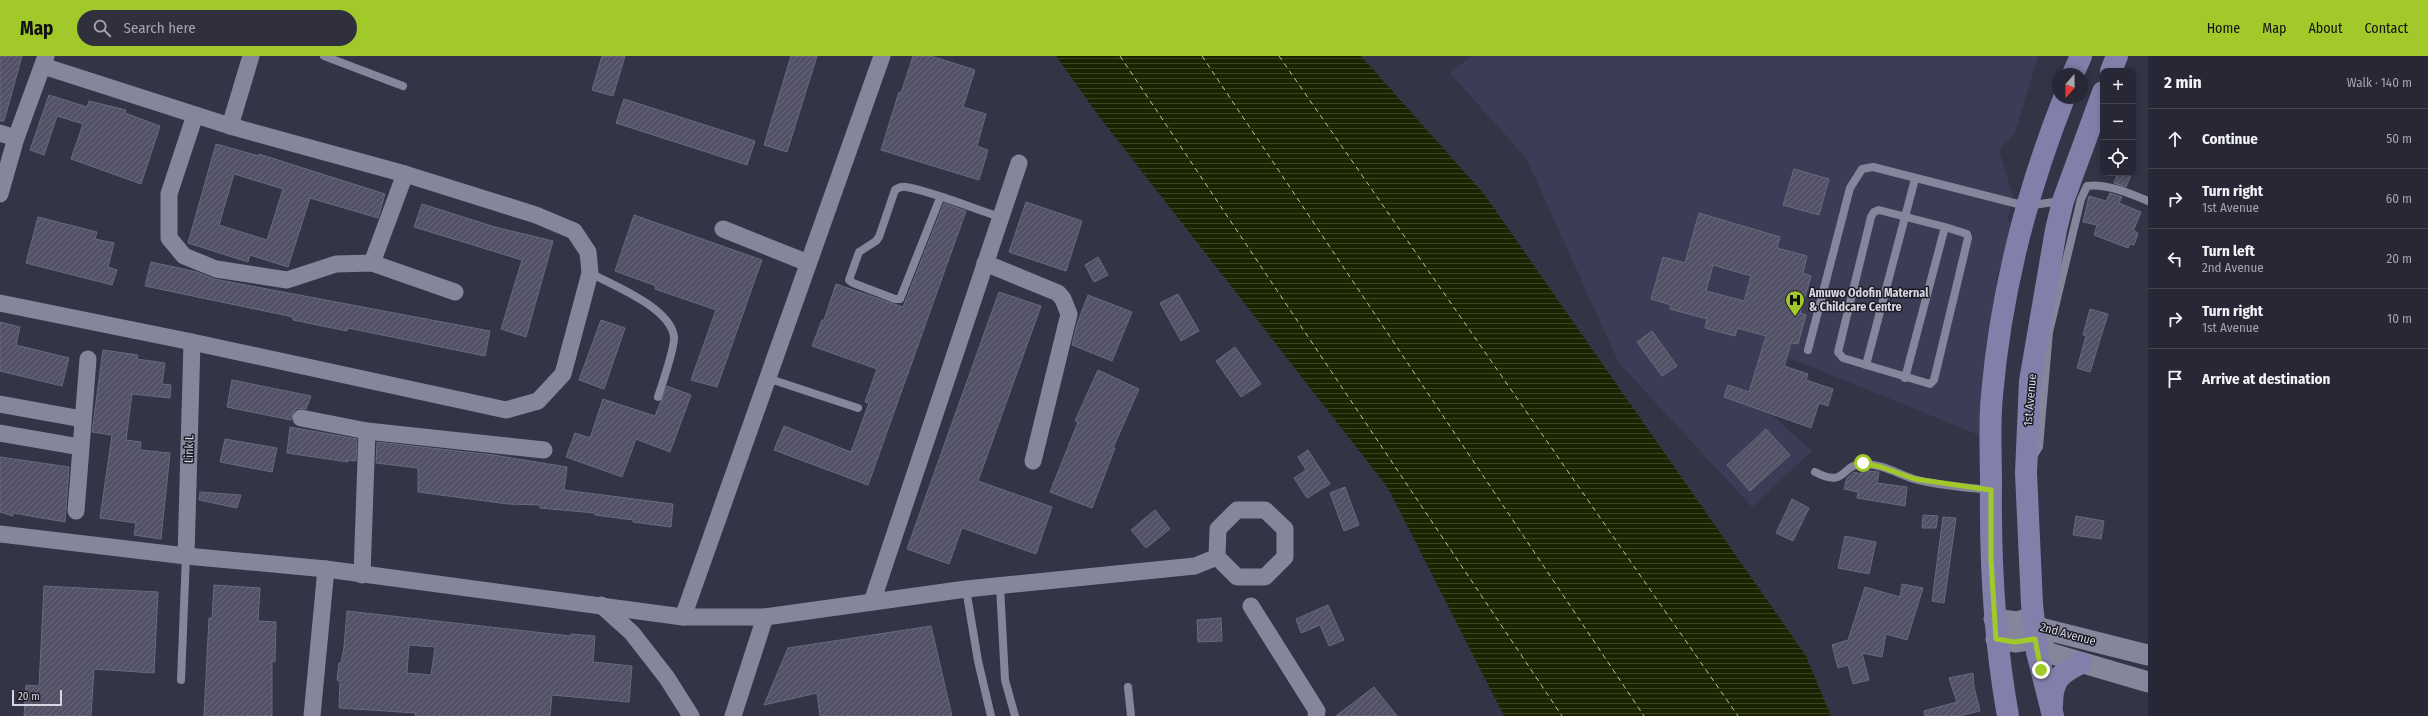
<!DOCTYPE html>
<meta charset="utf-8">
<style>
:root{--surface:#272735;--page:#2f2f3d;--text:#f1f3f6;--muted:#a4a5ad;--line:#434450;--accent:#a1c92a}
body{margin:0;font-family:"Fira Sans Condensed",sans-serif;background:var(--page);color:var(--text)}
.controls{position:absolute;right:12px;top:12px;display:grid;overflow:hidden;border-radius:8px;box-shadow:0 2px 6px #0003}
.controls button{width:36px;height:36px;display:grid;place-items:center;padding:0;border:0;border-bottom:1px solid var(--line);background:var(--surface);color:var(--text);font:20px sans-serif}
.compass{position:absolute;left:2052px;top:12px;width:36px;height:36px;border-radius:50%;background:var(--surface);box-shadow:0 2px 6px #0003;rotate:200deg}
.scale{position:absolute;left:12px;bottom:10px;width:50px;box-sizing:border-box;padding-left:4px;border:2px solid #d6d6e3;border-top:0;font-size:11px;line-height:14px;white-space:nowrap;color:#d6d6e3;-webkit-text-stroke:3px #1d1c25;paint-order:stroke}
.stop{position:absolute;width:12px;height:12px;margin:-9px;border:3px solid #a1c92a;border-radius:50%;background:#fff}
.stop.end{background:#a1c92a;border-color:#fff;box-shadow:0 1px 4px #0008}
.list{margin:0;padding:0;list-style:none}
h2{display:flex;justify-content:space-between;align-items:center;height:52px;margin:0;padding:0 16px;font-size:17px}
h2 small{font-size:13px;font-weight:400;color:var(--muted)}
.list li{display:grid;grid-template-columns:26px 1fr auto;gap:12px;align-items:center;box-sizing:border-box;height:60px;padding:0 16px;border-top:1px solid var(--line)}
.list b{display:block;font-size:15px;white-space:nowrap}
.list p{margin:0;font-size:13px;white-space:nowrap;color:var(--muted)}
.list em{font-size:13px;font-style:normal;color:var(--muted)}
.icon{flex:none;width:22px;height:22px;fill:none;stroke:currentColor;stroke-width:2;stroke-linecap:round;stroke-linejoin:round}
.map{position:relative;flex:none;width:2148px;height:660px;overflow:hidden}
header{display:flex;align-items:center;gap:24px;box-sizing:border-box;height:56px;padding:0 20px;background:var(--accent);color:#111}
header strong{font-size:19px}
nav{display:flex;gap:22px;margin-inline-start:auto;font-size:14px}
.search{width:280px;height:36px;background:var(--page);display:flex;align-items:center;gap:10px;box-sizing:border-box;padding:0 14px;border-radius:22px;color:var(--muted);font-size:15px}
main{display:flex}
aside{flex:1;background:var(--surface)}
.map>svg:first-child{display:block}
.built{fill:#3d3c56}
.water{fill:url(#water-rules)}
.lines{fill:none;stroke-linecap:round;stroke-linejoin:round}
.ferry{stroke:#b4ce80;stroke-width:1;stroke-dasharray:5 4;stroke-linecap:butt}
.building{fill:url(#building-hatch);stroke:#69697f;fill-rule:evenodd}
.service{stroke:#85859c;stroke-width:8}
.minor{stroke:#85859c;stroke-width:17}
.tertiary{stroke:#85859c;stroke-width:21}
.secondary{stroke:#8280ab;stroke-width:22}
.route{stroke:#a1c92a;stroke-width:5}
.labels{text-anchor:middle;stroke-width:3;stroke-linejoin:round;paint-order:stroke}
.poi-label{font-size:12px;font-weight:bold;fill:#d6d6e3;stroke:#1d1c25;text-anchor:start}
.street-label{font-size:12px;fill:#d6d6e3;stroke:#1d1c25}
</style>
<header>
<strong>Map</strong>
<div class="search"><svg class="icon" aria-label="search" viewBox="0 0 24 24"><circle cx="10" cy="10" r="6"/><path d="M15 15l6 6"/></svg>Search here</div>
<nav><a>Home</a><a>Map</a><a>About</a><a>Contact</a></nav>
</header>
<main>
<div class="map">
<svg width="2148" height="660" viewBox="0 0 2148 660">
<defs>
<pattern id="water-rules" width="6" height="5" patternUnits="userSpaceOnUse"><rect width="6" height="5" fill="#1a2400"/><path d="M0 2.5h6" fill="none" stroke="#3b4325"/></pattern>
<pattern id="building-hatch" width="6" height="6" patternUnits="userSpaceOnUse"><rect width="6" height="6" fill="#525166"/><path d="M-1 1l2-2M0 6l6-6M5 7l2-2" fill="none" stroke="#6a697c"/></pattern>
</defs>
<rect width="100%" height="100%" fill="#343447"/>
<path class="built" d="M1472 0H2038L2015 77 1999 94 2013 140 2007 165 2016 168 1997 221 1979 379 1789 302 1774 361 1812 395 1752 451 1619 307 1526 102 1450 17Z"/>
<path class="water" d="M1056 0H1361L1484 138 1806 600 1831 660H1504L1388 432 1098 59Z"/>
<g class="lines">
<g class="ferry">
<path d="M1120 0 1562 660"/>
<path d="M1202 0 1644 660"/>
<path d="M1279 0 1738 660"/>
</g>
</g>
<g class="building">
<path d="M0 0H22L4 65H0Z"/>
<path d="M602 0H625L613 40 592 34Z"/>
<path d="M791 0H817L787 96 764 89Z"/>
<path d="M913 0H931L975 14 963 51 986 58 977 90 988 94 979 124 881 94 899 36 901 37Z"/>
<path d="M49 39 87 51 89 45 126 54 125 57 160 70 141 128 71 103 83 68 57 60 44 99 30 94Z"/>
<path d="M624 43 755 85 747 109 616 67Z"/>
<path d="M216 88 259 100V98L385 138 378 162 310 142 288 211 250 199 248 206 188 187ZM234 118 283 133 267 184 219 169Z"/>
<path d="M1794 113 1829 123 1819 159 1783 149Z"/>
<path d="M2118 117 2131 119 2126 131 2114 127Z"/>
<path d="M2110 137 2122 141 2119 147 2141 156 2134 173V175L2138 177 2134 189 2130 188 2128 192 2094 179 2097 169 2083 166 2089 140 2106 145Z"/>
<path d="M1026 146 1082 165 1066 215 1009 196Z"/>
<path d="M944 147 966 155 868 429 774 394 784 370 851 396 869 347 865 346 877 313 812 290 822 264H824L836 228 903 251Z"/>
<path d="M422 148 495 171 553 185 526 281 501 273 522 204 414 171Z"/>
<path d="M1699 157 1780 181 1777 192 1807 200 1803 217 1811 220 1800 257 1806 259 1798 288 1791 287 1784 310 1808 318 1806 324 1833 333 1828 350 1819 347 1811 372 1724 341 1728 329 1749 336 1766 280 1737 272 1735 280 1705 272 1707 263 1670 253 1671 249 1651 243 1663 201 1685 207ZM1713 209 1751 220 1744 245 1706 235Z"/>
<path d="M634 159 762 204 717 331 691 324 716 254 655 233 656 230 615 215Z"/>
<path d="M38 161 97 176 95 183 114 187 108 211 117 214 112 229 26 207Z"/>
<path d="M1098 201 1108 219 1094 226 1085 209Z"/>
<path d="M151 206 197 216 214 223 490 275 485 300 348 272 347 275 293 264V261L145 230Z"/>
<path d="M999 236 1041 250 978 425 1052 451 1036 498 962 472 949 508 907 493Z"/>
<path d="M1178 238 1199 275 1181 285 1160 247Z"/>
<path d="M1088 239 1132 256 1112 305 1072 289 1077 268Z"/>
<path d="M2090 253 2108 258 2090 316 2077 312 2086 280 2083 279Z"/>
<path d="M601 264 625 272 604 333 579 324Z"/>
<path d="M0 266 20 271 16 289 69 302 62 330 0 315Z"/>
<path d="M1652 275 1677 310 1662 320 1637 286Z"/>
<path d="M1235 291 1261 328 1241 341 1216 305Z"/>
<path d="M103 294 138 299 137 303 165 307 162 328 171 329 170 342 132 338 126 384 141 386 140 394 170 397 161 483 134 479 136 467 100 462 112 379 92 376Z"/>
<path d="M1098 314 1139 333 1113 392H1115L1092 452 1050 436 1078 366 1075 365Z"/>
<path d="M232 324 311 340 306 353 298 352 294 355 291 364 227 351Z"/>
<path d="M667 330 691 339 670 396 636 383 622 421 566 401 575 377 590 382 603 343 655 360Z"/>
<path d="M290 371 357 383 356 405 348 404V406L287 397Z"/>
<path d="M1766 373 1790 399 1750 435 1727 409Z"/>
<path d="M225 383 277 392 272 416 220 406Z"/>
<path d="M377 386 493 399 567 411 564 434 673 448 671 471 633 466V464L595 459V457L540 452V449L508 448 418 436V412L376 407Z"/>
<path d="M1308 394 1330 428 1307 442 1294 422 1306 414 1298 401Z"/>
<path d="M0 401 69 411 65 466 13 457V460L0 456Z"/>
<path d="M1862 414 1879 416 1877 427 1907 431 1905 450 1857 442 1858 436 1844 433 1847 422 1854 416 1861 418Z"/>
<path d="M1345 431 1359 469 1344 475 1330 437Z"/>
<path d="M200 436 241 439 237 452 199 444Z"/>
<path d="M1792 443 1809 452 1793 485 1776 477Z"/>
<path d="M1155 454 1170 473 1146 492 1131 474Z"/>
<path d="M1923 459 1938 460 1936 472H1922Z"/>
<path d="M2076 460 2104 465 2101 483 2073 479Z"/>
<path d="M1943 461 1956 462 1944 547 1932 545Z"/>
<path d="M1845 480 1876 486 1869 518 1838 512Z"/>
<path d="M1902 528 1923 532 1907 584 1886 578 1882 601 1862 597 1869 624 1853 628 1848 609 1838 612 1832 589 1848 584 1865 531 1900 541Z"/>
<path d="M214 529 260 532 258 565 276 566 275 606 272 605V660H204L209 562H212Z"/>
<path d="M44 530 158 536 154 617 94 613 91 660H24L26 629 39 630Z"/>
<path d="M1328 549 1344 584 1329 590 1320 569 1301 577 1296 563Z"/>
<path d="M347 555 571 580V578L595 580 593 606 632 610 629 646 552 639 550 660H415L416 657 339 652 340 625 337 624 339 607H341L344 591ZM409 589 435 591 431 619 407 617Z"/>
<path d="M1221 562 1222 585 1198 586 1197 564Z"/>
<path d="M931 570 952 660H820L817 637 764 649 788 592Z"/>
<path d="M1973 617 1974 631 1980 655 1959 660H1925L1924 655 1957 646 1949 622Z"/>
<path d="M1374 631 1397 660H1336Z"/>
</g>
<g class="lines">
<g class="service">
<path d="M324 0 403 30"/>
<path d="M940 142 900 243H895L853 227 849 224 859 196 876 185 879 181 895 134C899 131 902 130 906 131 934 136 972 152 1000 161"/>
<path d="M590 217C613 229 671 252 674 281 675 292 662 328 658 341"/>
<path d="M1808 294 1850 132 1862 113 1873 111 2026 150 2061 145"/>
<path d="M1866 309 1915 123"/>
<path d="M767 322 858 352"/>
<path d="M1905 322 1945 171 1879 154 1874 156 1871 161 1838 296 1843 302 1930 328 1934 324 1968 182 1967 178 1945 171"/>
<path d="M2031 395 2034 399 2039 391 2049 276 2081 143 2087 130C2106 127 2131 138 2148 145"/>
<path d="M1815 416C1848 433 1840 407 1864 408 1882 408 1898 418 1914 423 1938 430 1965 431 1990 434"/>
<path d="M1000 530 1005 624 1015 660"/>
<path d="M966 533 978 605 991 660"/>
<path d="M181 624 186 500"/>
<path d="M1128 631 1131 660"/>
</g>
<g class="minor">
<path d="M195 59 169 138V182L184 200 216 213 287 224 336 208 372 207 455 236"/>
<path d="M230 70 251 0"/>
<path d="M0 77 16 82"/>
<path d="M0 138 16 82 46 0"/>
<path d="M723 173 808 207"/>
<path d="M372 207 405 118"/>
<path d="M985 207 1058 237 1063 243 1069 258 1033 405"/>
<path d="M0 247 192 286 506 354 538 345 563 318 590 217 588 196 574 175 536 159 405 118 230 70 43 10"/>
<path d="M0 348 82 363"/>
<path d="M301 362 367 375 544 394"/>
<path d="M0 377 80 391"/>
<path d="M1237 454H1265L1285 473V501L1265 521H1237L1217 501 1218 473Z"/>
<path d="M76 455 88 303"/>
<path d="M0 478 186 500 326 513 683 561H765L966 533 1195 510 1217 501"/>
<path d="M186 500 192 286"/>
<path d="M362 519 367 375"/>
<path d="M872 546 1019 107"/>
<path d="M601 549 632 577 667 622 691 660"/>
<path d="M1251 550 1317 655 1316 660"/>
<path d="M683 561 882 0"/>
<path d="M312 660 326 513"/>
<path d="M733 660 765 561"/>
</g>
<g class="tertiary">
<path d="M1994 563 2017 566 2033 561 2036 571 2148 599"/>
<path d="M1996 583 2015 586 2035 583 2049 597 2148 626"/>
</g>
<g class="secondary">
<path d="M2111 15 2117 0"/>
<path d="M2073 18 2081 0"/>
<path d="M2052 649C2052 624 2060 617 2081 607"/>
<path d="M2008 660C1994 582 1990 506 1991 427 1991 398 1989 368 1992 339 2001 236 2026 138 2064 42"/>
<path d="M2053 660 2037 596 2032 548 2026 417 2030 325 2056 174 2063 145 2103 36"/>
</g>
</g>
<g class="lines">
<path class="route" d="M1863 407 1881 411 1915 423 1991 434V504L1996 583 2015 586 2035 583 2041 614"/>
</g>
<defs>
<g id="hospital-pin" transform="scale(1)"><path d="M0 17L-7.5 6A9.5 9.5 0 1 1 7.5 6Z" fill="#a1c92a" stroke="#1d1c25"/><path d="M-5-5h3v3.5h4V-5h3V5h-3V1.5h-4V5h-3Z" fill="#111"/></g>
</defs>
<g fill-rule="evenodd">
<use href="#hospital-pin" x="1795" y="244"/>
</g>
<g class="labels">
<g class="poi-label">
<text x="1809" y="241">Amuwo Odofin Maternal<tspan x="1809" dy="14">&amp; Childcare Centre</tspan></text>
</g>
<g class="street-label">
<text transform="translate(2030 344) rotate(-85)" y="4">1st Avenue</text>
<text transform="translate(189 393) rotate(-88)" y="4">Link L</text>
<text transform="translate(2068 578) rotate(15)" y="4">2nd Avenue</text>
</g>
</g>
</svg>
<div class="controls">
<button>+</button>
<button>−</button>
<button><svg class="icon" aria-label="locate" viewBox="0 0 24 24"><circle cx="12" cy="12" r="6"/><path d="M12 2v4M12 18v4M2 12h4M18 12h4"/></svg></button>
</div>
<svg class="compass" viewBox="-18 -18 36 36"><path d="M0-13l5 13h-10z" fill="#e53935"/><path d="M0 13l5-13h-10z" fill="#a4a5ad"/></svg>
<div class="scale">20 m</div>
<div class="stop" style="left:1863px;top:407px"></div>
<div class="stop end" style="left:2041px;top:614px"></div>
</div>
<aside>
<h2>2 min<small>Walk · 140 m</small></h2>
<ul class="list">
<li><svg class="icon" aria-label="ahead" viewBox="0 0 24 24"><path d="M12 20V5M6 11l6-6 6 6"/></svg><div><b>Continue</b></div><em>50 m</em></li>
<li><svg class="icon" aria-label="right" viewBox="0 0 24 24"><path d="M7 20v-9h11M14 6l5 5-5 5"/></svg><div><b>Turn right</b><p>1st Avenue</p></div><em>60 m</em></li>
<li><svg class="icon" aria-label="left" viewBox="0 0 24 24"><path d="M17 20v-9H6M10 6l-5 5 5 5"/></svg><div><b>Turn left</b><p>2nd Avenue</p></div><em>20 m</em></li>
<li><svg class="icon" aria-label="right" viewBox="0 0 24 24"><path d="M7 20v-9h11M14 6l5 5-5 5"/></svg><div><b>Turn right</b><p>1st Avenue</p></div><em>10 m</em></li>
<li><svg class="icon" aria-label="arrive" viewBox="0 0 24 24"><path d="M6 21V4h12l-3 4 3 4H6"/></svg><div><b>Arrive at destination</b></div></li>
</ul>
</aside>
</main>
